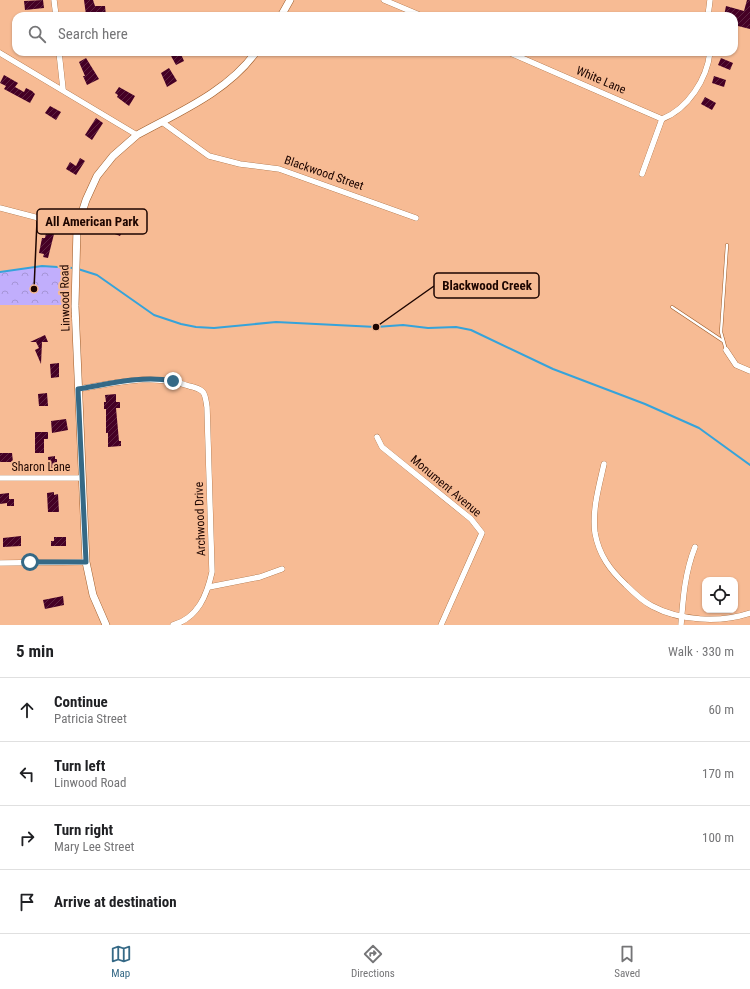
<!DOCTYPE html>
<meta charset="utf-8">
<style>
:root{--surface:#fff;--page:#f2f2f2;--text:#202124;--muted:#757577;--line:#e0e0e0;--accent:#356986}
body{margin:0;font-family:"Roboto Condensed",sans-serif;background:var(--page);color:var(--text)}
.controls{position:absolute;right:12px;bottom:12px;display:grid;overflow:hidden;border-radius:8px;box-shadow:0 1px 3px #0004}
.controls button{width:36px;height:36px;display:grid;place-items:center;padding:0;border:0;border-bottom:1px solid var(--line);background:var(--surface);color:var(--text);font:20px sans-serif}
.stop{position:absolute;width:12px;height:12px;margin:-9px;border:3px solid #356986;border-radius:50%;background:#fff}
.stop.end{background:#356986;border-color:#fff;box-shadow:0 1px 4px #0008}
.list{margin:0;padding:0;list-style:none}
h2{display:flex;justify-content:space-between;align-items:center;height:52px;margin:0;padding:0 16px;font-size:17px}
h2 small{font-size:13px;font-weight:400;color:var(--muted)}
.list li{display:grid;grid-template-columns:26px 1fr auto;gap:12px;align-items:center;box-sizing:border-box;height:64px;padding:0 16px;border-top:1px solid var(--line)}
.list b{display:block;font-size:15px;white-space:nowrap}
.list p{margin:0;font-size:13px;white-space:nowrap;color:var(--muted)}
.list em{font-size:13px;font-style:normal;color:var(--muted)}
.icon{flex:none;width:22px;height:22px;fill:none;stroke:currentColor;stroke-width:2;stroke-linecap:round;stroke-linejoin:round}
.map{position:relative;flex:none;width:750px;height:625px;overflow:hidden}
.search{position:absolute;background:var(--surface);box-shadow:0 1px 3px #0004;left:12px;right:12px;top:12px;height:44px;display:flex;align-items:center;gap:10px;box-sizing:border-box;padding:0 14px;border-radius:12px;color:var(--muted);font-size:15px}
.sheet{height:308px;background:var(--surface)}
nav{display:flex;justify-content:space-around;align-items:center;box-sizing:border-box;height:56px;border-top:1px solid var(--line);background:var(--surface);font-size:11px;color:var(--muted)}
nav a{display:grid;justify-items:center;gap:2px}
nav .on{color:var(--accent)}
.map>svg:first-child{display:block}
.park{fill:url(#park-crowns)}
.lines{fill:none;stroke-linecap:round;stroke-linejoin:round}
.stream{stroke:#36a3da;stroke-width:2}
.building{fill:url(#building-hatch)}
.lane-casing{stroke:#9c5a27;stroke-width:3.5}
.street-casing{stroke:#9c5a27;stroke-width:6}
.secondary-casing{stroke:#9c5a27;stroke-width:8}
.lane{stroke:#fff;stroke-width:2.5}
.street{stroke:#fff;stroke-width:5.5}
.secondary{stroke:#fff;stroke-width:7}
.route{stroke:#356986;stroke-width:5}
.labels{text-anchor:middle;stroke-width:4;stroke-linejoin:round;paint-order:stroke}
.street-label{font-size:12px;fill:#1d0500;stroke:#f7bb94}
.leader{fill:none;stroke:#1d0500;stroke-width:1.5}
.callout-dot{fill:#1d0500;stroke:#f7bb94;stroke-width:1.5}
.callout{fill:#f7bb94;stroke:#1d0500;stroke-width:1.5}
.callout-label{font-size:13px;text-anchor:middle;font-weight:bold;fill:#1d0500}
</style>
<div class="map">
<svg width="750" height="625" viewBox="0 0 750 625">
<defs>
<pattern id="park-crowns" width="20" height="18" patternUnits="userSpaceOnUse"><rect width="20" height="18" fill="#c1aefc"/><path d="M2 6a3 3 0 1 1 6 0M12 15a3 3 0 1 1 6 0" fill="none" stroke="#a594d6"/></pattern>
<pattern id="building-hatch" width="6" height="6" patternUnits="userSpaceOnUse"><rect width="6" height="6" fill="#450025"/><path d="M-1 1l2-2M0 6l6-6M5 7l2-2" fill="none" stroke="#5d2441"/></pattern>
</defs>
<rect width="100%" height="100%" fill="#f7bb94"/>
<path class="park" d="M68 264V305H0V272L42 266H61Z"/>
<g class="lines">
<g class="stream">
<path d="M78 269 97 275 154 315 181 324 196 327 214 328 276 322 376 327 403 325 428 328 456 327 471 330 553 369 645 404 699 428 750 465"/>
<path d="M0 272 42 266 73 268"/>
</g>
</g>
<g class="building">
<path d="M43 0 44 8 25 10 24 1Z"/>
<path d="M84 0H93L95 6H105L106 16 86 15Z"/>
<path d="M747 0H750V29L734 25V16H724L726 6 744 11Z"/>
<path d="M180 52 184 61 176 65 171 56Z"/>
<path d="M86 58 99 79 87 85 83 76H85L79 62Z"/>
<path d="M721 58 733 63 730 70 718 65Z"/>
<path d="M169 68 177 81 167 87 161 73Z"/>
<path d="M4 75 18 83 15 87 24 92 26 88 32 91 35 94 30 103 4 89 6 86 0 83Z"/>
<path d="M714 76 726 80 724 87 712 83Z"/>
<path d="M119 87 135 96 129 106 117 97 118 95 115 93Z"/>
<path d="M705 97 716 103 712 110 701 104Z"/>
<path d="M50 106 61 112 56 120 45 113Z"/>
<path d="M96 118 103 123 92 140 85 135Z"/>
<path d="M80 158 85 161 76 175 66 169 70 162 76 166Z"/>
<path d="M121 211 133 216 127 231 123 230 120 236 112 233Z"/>
<path d="M46 233 54 234 48 258 43 257 44 254 39 253 42 238H45Z"/>
<path d="M45 335 48 342H42L41 364 35 350 39 348 36 342H30Z"/>
<path d="M59 363V377L51 378 50 364Z"/>
<path d="M47 393 48 406H39L38 394Z"/>
<path d="M116 394V402H120V408H116L119 441H121V446L108 447V433H106V409H104V402H106L105 395Z"/>
<path d="M66 419 68 430 52 433 51 421Z"/>
<path d="M35 432H48V439H44V453H35Z"/>
<path d="M0 453H12L13 462H0Z"/>
<path d="M55 456V459H57V468L56 471 51 472 50 469H49L48 457Z"/>
<path d="M54 492V495L58 494 59 512H48L47 493Z"/>
<path d="M9 493V499H14V506H7V503L0 504V494Z"/>
<path d="M21 536V546L3 547V538Z"/>
<path d="M54 537H66V546H51V541H54Z"/>
<path d="M63 596 64 605 45 609 43 600Z"/>
</g>
<g class="lines">
<g class="lane-casing">
<g id="lane">
<path d="M672 307 723 341"/>
<path d="M726 350 721 332 727 245"/>
</g>
</g>
<g class="street-casing">
<g id="street">
<path d="M54 0 56 16"/>
<path d="M384 0 422 16"/>
<path d="M708 16 710 0"/>
<path d="M59 52 63 89"/>
<path d="M508 52 662 119C688 109 707 79 710 52"/>
<path d="M0 53 137 135"/>
<path d="M162 122 209 156 240 164 279 169 416 218"/>
<path d="M642 174 662 119"/>
<path d="M0 208 77 228"/>
<path d="M726 350 736 365 750 371"/>
<path d="M78 389C116 383 153 373 189 386 194 387 200 389 203 392 206 396 206 402 207 407L212 572C207 595 198 618 173 625"/>
<path d="M377 437 382 447 471 519 482 533 441 625"/>
<path d="M604 464C599 486 592 510 595 533 599 555 610 570 626 585 633 592 642 601 652 606 680 621 720 623 750 613"/>
<path d="M0 478H82"/>
<path d="M0 563 86 562"/>
<path d="M209 587 260 577 282 569"/>
<path d="M681 625C683 598 685 572 695 547"/>
</g>
</g>
<g class="secondary-casing">
<g id="secondary">
<path d="M281 16 290 0"/>
<path d="M106 625 93 595 86 562 75 306 77 228 86 200 97 176 113 156 137 135C179 112 227 92 256 52"/>
</g>
</g>
<use href="#lane" class="lane"/>
<use href="#street" class="street"/>
<use href="#secondary" class="secondary"/>
</g>
<g class="lines">
<path class="route" d="M30 562H86L78 389C109 384 142 375 173 381"/>
</g>
<g class="labels">
<g class="street-label">
<text transform="translate(601 80) rotate(23)" y="4">White Lane</text>
<text transform="translate(324 173) rotate(19)" y="4">Blackwood Street</text>
<text transform="translate(65 298) rotate(-91)" y="4">Linwood Road</text>
<text x="41" y="471">Sharon Lane</text>
<text transform="translate(446 486) rotate(40)" y="4">Monument Avenue</text>
<text transform="translate(200 519) rotate(-92)" y="4">Archwood Drive</text>
</g>
</g>
<path class="leader" d="M34 289L37 221M376 327L434 286"/>
<g class="callout-dot">
<circle cx="34" cy="289" r="4"/>
<circle cx="376" cy="327" r="4"/>
</g>
<g class="callout">
<rect x="37" y="209" width="110" height="25" rx="4"/>
<rect x="434" y="273" width="105" height="25" rx="4"/>
</g>
<g class="callout-label">
<text x="92" y="226">All American Park</text>
<text x="487" y="290">Blackwood Creek</text>
</g>
</svg>
<div class="controls">
<button><svg class="icon" aria-label="locate" viewBox="0 0 24 24"><circle cx="12" cy="12" r="6"/><path d="M12 2v4M12 18v4M2 12h4M18 12h4"/></svg></button>
</div>
<div class="stop" style="left:30px;top:562px"></div>
<div class="stop end" style="left:173px;top:381px"></div>
<div class="search"><svg class="icon" aria-label="search" viewBox="0 0 24 24"><circle cx="10" cy="10" r="6"/><path d="M15 15l6 6"/></svg>Search here</div>
</div>
<section class="sheet">
<h2>5 min<small>Walk · 330 m</small></h2>
<ul class="list">
<li><svg class="icon" aria-label="ahead" viewBox="0 0 24 24"><path d="M12 20V5M6 11l6-6 6 6"/></svg><div><b>Continue</b><p>Patricia Street</p></div><em>60 m</em></li>
<li><svg class="icon" aria-label="left" viewBox="0 0 24 24"><path d="M17 20v-9H6M10 6l-5 5 5 5"/></svg><div><b>Turn left</b><p>Linwood Road</p></div><em>170 m</em></li>
<li><svg class="icon" aria-label="right" viewBox="0 0 24 24"><path d="M7 20v-9h11M14 6l5 5-5 5"/></svg><div><b>Turn right</b><p>Mary Lee Street</p></div><em>100 m</em></li>
<li><svg class="icon" aria-label="arrive" viewBox="0 0 24 24"><path d="M6 21V4h12l-3 4 3 4H6"/></svg><div><b>Arrive at destination</b></div></li>
</ul>
</section>
<nav>
<a class="on"><svg class="icon" aria-label="map" viewBox="0 0 24 24"><path d="M3 6l6-2 6 2 6-2v14l-6 2-6-2-6 2zM9 4v14M15 6v14"/></svg>Map</a>
<a><svg class="icon" aria-label="directions" viewBox="0 0 24 24"><path d="M12 3l9 9-9 9-9-9zM9 14v-3h6M13 9l2 2-2 2"/></svg>Directions</a>
<a><svg class="icon" aria-label="saved" viewBox="0 0 24 24"><path d="M7 4h10v16l-5-4-5 4z"/></svg>Saved</a>
</nav>
